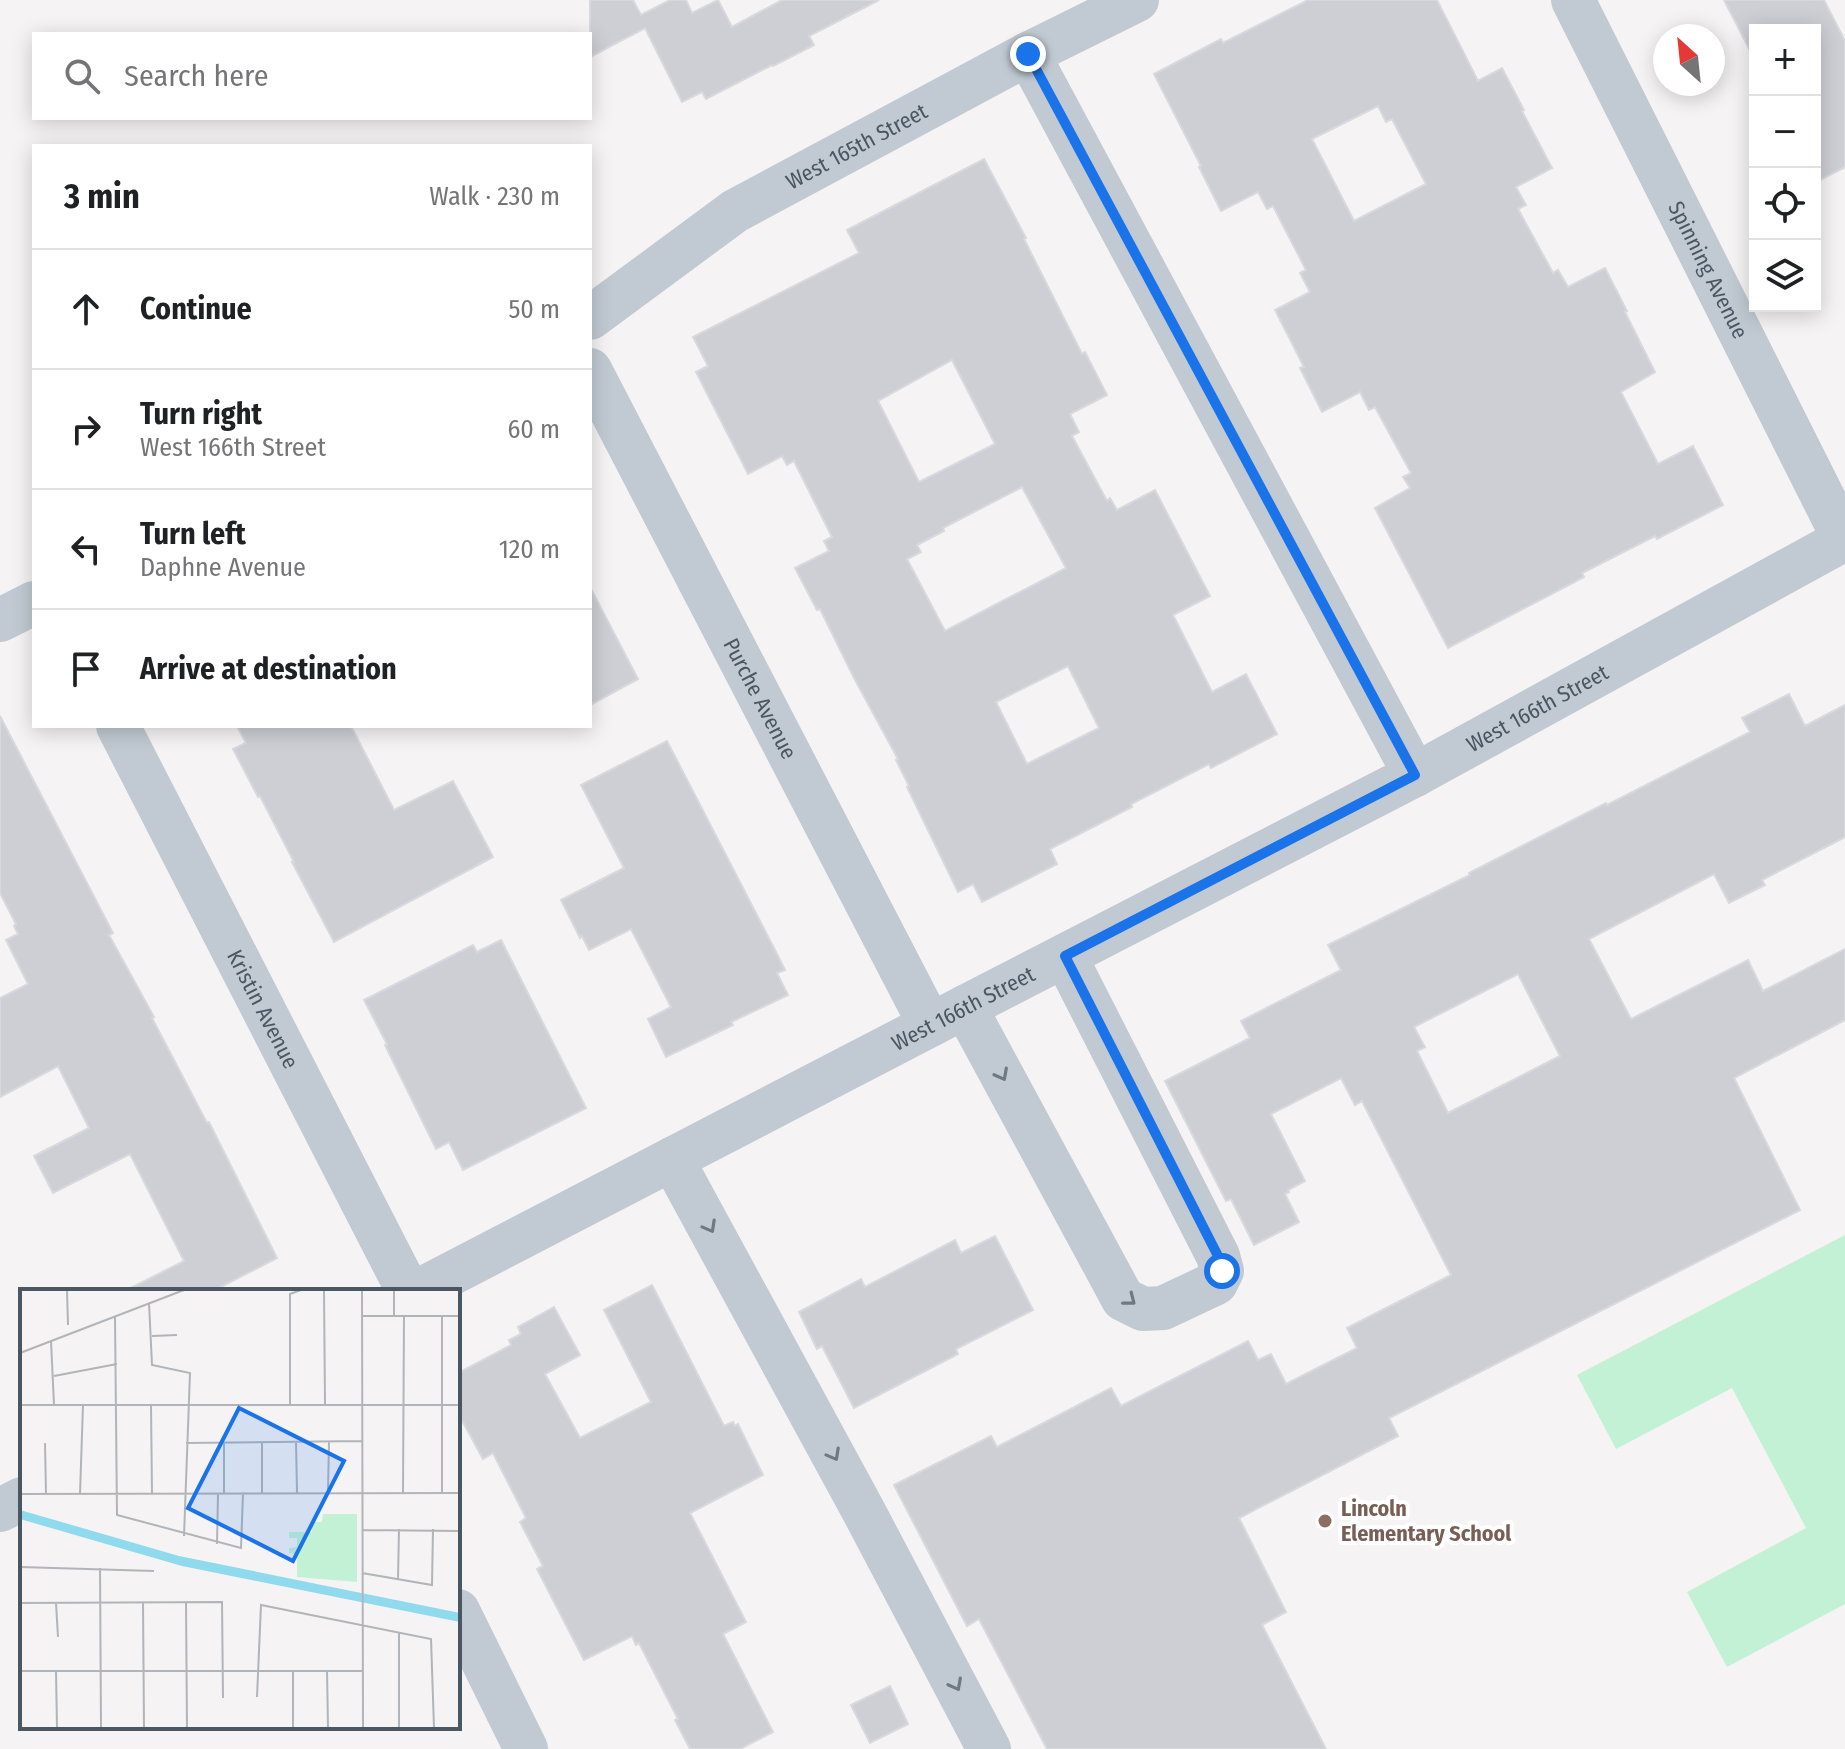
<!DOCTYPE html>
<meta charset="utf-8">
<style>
:root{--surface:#fff;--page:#f6f6f6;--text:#202124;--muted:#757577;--line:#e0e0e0}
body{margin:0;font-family:"Fira Sans Condensed",sans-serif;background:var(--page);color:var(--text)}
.controls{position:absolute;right:24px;top:24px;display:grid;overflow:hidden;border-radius:0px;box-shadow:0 4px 20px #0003}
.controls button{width:72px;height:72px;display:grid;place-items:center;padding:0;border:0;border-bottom:2px solid var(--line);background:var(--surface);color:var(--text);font:40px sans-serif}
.compass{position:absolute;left:1653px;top:24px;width:72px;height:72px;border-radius:50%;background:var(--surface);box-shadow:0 4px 20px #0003;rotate:333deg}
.stop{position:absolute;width:24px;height:24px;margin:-18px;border:6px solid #1a73e8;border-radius:50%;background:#fff}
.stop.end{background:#1a73e8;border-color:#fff;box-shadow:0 2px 8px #0008}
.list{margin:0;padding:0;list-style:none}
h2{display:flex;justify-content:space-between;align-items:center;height:104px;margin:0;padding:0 32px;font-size:34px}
h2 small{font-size:26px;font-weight:400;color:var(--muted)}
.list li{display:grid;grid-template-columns:52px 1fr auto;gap:24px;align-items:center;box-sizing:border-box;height:120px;padding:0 32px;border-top:2px solid var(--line)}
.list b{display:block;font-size:30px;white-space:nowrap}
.list p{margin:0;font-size:26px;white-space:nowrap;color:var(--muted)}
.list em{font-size:26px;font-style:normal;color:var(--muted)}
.icon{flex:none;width:44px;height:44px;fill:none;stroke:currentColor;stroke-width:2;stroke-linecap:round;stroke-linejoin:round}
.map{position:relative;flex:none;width:1845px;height:1749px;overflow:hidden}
.search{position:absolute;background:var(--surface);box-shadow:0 4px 20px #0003;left:32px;top:32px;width:560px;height:88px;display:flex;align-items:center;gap:20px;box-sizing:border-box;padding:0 28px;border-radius:0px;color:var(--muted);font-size:30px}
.panel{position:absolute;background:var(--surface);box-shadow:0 4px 20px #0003;left:32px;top:144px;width:560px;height:584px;border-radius:0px}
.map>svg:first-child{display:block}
.green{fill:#c3f1d5}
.building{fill:#cdcfd5;stroke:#d7d9de;stroke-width:2;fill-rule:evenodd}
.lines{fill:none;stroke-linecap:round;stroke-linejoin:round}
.minor{stroke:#c1cad2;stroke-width:44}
.oneway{stroke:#6e7983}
.route{stroke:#1a73e8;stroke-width:10}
.education-dot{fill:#8d6e63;stroke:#fff;stroke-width:3}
.labels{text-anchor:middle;stroke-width:8;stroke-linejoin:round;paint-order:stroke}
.street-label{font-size:22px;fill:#4a5661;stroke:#fff}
.education-label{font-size:22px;font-weight:bold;fill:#785e54;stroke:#fff;text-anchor:start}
.inset-road{fill:none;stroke:#b1b4b9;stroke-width:2}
.view{fill:#1a73e8;fill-opacity:0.15;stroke:#1a73e8;stroke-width:4}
.inset-edge{fill:none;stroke:#4a5661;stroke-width:4}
</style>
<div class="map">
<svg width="1845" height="1749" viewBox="0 0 1845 1749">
<rect width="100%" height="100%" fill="#f5f3f3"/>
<path class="green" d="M1845 1235V1604L1727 1667 1687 1592 1806 1528 1732 1388 1616 1449 1577 1375Z"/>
<g class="building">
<path d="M590 0H633L641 15 670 0H686L692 13 718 0 732 27 782 0H879L809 36 814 45 773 66 772 65 706 99 702 92 682 102 645 28 590 57Z"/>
<path d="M1308 0H1437L1478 81 1502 68 1524 110 1522 111 1552 168 1516 187 1526 205 1518 209 1553 273 1558 270 1568 287 1605 268 1627 311 1625 312 1655 372 1621 392 1658 464 1693 446 1723 505 1657 539 1655 536 1582 573 1584 577 1448 648 1375 508 1410 488 1403 477 1411 473 1375 407 1369 410 1360 392 1322 412 1300 368 1304 367 1275 310 1310 292 1300 273 1306 270 1273 206 1267 209 1258 192 1221 211 1199 167 1201 166 1154 74 1221 39 1223 43ZM1378 106 1386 122 1392 119 1426 184 1354 221 1312 139Z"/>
<path d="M1724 0H1824L1845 41V167L1818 181 1815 177V30H1755V60Z"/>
<path d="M984 159 1026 238 1024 239 1082 354 1085 352 1107 395 1070 414 1079 432 1072 436 1107 501 1110 498 1117 510 1155 490 1210 596 1173 615 1212 692 1246 674 1277 734 1211 768 1209 764 1131 804 1132 807 1050 849 1057 864 982 902 973 884 958 892 907 787 909 786 896 760 898 759 854 678 820 609 817 610 795 568 829 551 824 541 832 537 794 461 787 465 782 456 748 474 696 372 708 366 693 337 859 253 847 230ZM952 360 995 444 919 482 878 401ZM1022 487 1066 568 945 631 907 559 921 552 917 545 944 531 943 528ZM1068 666 1099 728 1027 764 996 702Z"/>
<path d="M590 587 638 679 590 705Z"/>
<path d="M1789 694 1805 726 1845 705V837L1762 880 1765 885 1729 903 1714 874 1589 939 1631 1019 1748 960 1763 991 1845 949V1020L1734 1078 1800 1210 1389 1418 1398 1436 1239 1518 1286 1612 1262 1625 1326 1749H1047L979 1619 967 1626 894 1485 991 1436 997 1447 1111 1388 1121 1406 1248 1341 1258 1360 1271 1354 1286 1384 1357 1348 1347 1328 1451 1275 1362 1101 1355 1105 1341 1078 1271 1114 1305 1181 1288 1190 1289 1192 1285 1194 1299 1222 1254 1245 1231 1199 1226 1201 1165 1081 1250 1038 1241 1021 1341 970 1328 945 1470 875 1469 873 1606 803 1607 805 1750 732 1742 718ZM1518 974 1560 1056 1448 1113 1417 1051 1425 1047 1414 1027Z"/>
<path d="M0 716 113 933 109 935 154 1017 152 1018 207 1123 209 1122 277 1258 213 1291H125L184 1261 130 1154 53 1193 34 1156 89 1128 58 1066 0 1097V998L28 984 6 940 18 934 14 926 16 924 0 893Z"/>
<path d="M237 726H351L394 810 453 781 493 857 334 942 292 862H294L260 796 258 797 233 749 246 743Z"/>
<path d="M667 741 775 950 785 970 777 973 788 995 731 1022 733 1025 666 1057 648 1019 671 1007 631 929 589 950 582 936 580 938 561 900 624 868 581 785Z"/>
<path d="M501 940 586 1108 463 1170 449 1142 436 1149 385 1045 387 1044 364 1000 473 945 477 952Z"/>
<path d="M995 1236 1033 1310 956 1349 958 1354 854 1408 822 1346 817 1349 799 1312 861 1279 865 1287 955 1240 961 1253Z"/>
<path d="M652 1285 724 1426 733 1422 735 1426 738 1424 763 1475 690 1513 746 1622 723 1634 773 1732 740 1749H690L675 1720 678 1719 639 1643 636 1645 632 1636 584 1660 537 1569 543 1566 520 1522 526 1518 493 1453 483 1459 458 1413V1373L511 1345 509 1340 521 1334 518 1327 554 1307 580 1355 545 1374 580 1438 651 1402 604 1310Z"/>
<path d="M890 1686 908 1724 870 1743 851 1705Z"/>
</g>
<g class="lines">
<g class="minor">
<path id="s1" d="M1573 0 1844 539"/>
<path d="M1028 54 1415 775"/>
<path id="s2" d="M590 318 735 211 1028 54 1137 0"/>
<path id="s3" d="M590 370 930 1025"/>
<path d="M0 620 34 603"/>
<path id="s4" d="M118 726 408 1291"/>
<path d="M965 1007 1123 1299 1143 1309 1163 1308 1216 1283 1222 1271 1218 1256 1065 956"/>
<path d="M672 1159 863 1510 989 1749"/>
<path id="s5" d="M418 1291 965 1007 1415 775 1845 539"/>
<path d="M0 1510 22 1499"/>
<path d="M458 1611 526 1749"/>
</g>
</g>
<defs><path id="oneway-chevron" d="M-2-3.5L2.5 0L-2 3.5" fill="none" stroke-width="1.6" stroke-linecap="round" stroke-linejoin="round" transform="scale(2)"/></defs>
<g class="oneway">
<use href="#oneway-chevron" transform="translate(1002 1075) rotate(62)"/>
<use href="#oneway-chevron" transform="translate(710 1227) rotate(61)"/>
<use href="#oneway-chevron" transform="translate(1130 1300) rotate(38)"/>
<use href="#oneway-chevron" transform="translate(834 1455) rotate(61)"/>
<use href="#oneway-chevron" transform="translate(956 1685) rotate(62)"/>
</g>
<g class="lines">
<path class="route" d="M1028 54 1415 775 1065 956 1218 1256 1222 1271"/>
</g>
<circle class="education-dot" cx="1325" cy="1521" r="8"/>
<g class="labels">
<g class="street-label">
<text dy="8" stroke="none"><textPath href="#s2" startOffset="318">West 165th Street</textPath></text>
<text dy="8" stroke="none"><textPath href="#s1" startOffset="302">Spinning Avenue</textPath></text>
<text dy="8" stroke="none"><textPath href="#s3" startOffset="370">Purche Avenue</textPath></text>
<text dy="8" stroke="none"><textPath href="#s5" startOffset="1262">West 166th Street</textPath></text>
<text dy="8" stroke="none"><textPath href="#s4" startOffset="318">Kristin Avenue</textPath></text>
<text dy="8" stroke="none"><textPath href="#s5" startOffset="614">West 166th Street</textPath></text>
</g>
<g class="education-label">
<text x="1341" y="1516">Lincoln<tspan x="1341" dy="25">Elementary School</tspan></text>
</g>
</g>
<g transform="translate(20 1289)">
<rect width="440" height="440" fill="#f5f3f3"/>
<path d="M303 225H337V293L277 288V265L269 264V259L277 258V249H269V243H292V233H302Z" fill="#c3f1d5"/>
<path d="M0 221 159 267 440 324V333L162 277 0 230Z" fill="#90daee"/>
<path class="inset-road" d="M47 1 48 36M304 1 305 116M342 1 343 439M374 1V27M129 14 132 76 170 84 164 247M342 27H440M95 28 97 226 221 259 223 204M132 47 157 46M31 52 34 116M0 64 164 1M34 87 97 75M0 116H342M131 116 132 205M270 116V5L281 1M342 116H440M276 152 277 204M25 154 26 205M166 154 342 152M204 154V204M242 154V204M308 203 309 152M383 204 384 27M422 204V27M0 205 440 204M60 205 63 116M342 241 440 242M197 255 198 205M0 278 134 282M80 279 81 439M342 284 412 296 413 240M378 290 379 240M123 313 124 439M166 313 167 439M0 314 202 313 203 409M36 314 38 348M273 381V439M307 381 308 439M0 382H343M36 382 37 439M237 408 241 316 411 350 414 439M379 439V343"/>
<path class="view" d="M219 119 324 172 273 272 168 219Z"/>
<rect width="440" height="440" class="inset-edge"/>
</g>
</svg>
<div class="controls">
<button>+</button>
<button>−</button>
<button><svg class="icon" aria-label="locate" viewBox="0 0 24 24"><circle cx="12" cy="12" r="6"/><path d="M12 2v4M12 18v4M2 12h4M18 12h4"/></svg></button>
<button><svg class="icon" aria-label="layers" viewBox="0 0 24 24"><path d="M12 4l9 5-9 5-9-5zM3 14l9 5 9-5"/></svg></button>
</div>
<svg class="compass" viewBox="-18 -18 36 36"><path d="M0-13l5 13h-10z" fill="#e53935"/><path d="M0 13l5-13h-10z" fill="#757577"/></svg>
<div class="stop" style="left:1222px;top:1271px"></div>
<div class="stop end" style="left:1028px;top:54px"></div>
<div class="search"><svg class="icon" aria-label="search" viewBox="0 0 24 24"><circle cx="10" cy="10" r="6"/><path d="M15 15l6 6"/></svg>Search here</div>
<section class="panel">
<h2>3 min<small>Walk · 230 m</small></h2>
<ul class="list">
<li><svg class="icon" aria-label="ahead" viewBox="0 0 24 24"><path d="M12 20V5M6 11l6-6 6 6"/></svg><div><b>Continue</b></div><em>50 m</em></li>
<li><svg class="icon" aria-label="right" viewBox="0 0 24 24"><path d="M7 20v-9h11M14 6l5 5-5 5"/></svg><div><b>Turn right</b><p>West 166th Street</p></div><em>60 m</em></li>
<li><svg class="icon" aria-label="left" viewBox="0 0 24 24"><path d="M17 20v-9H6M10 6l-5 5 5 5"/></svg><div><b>Turn left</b><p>Daphne Avenue</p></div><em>120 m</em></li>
<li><svg class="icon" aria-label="arrive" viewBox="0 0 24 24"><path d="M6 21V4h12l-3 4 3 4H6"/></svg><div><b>Arrive at destination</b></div></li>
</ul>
</section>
</div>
